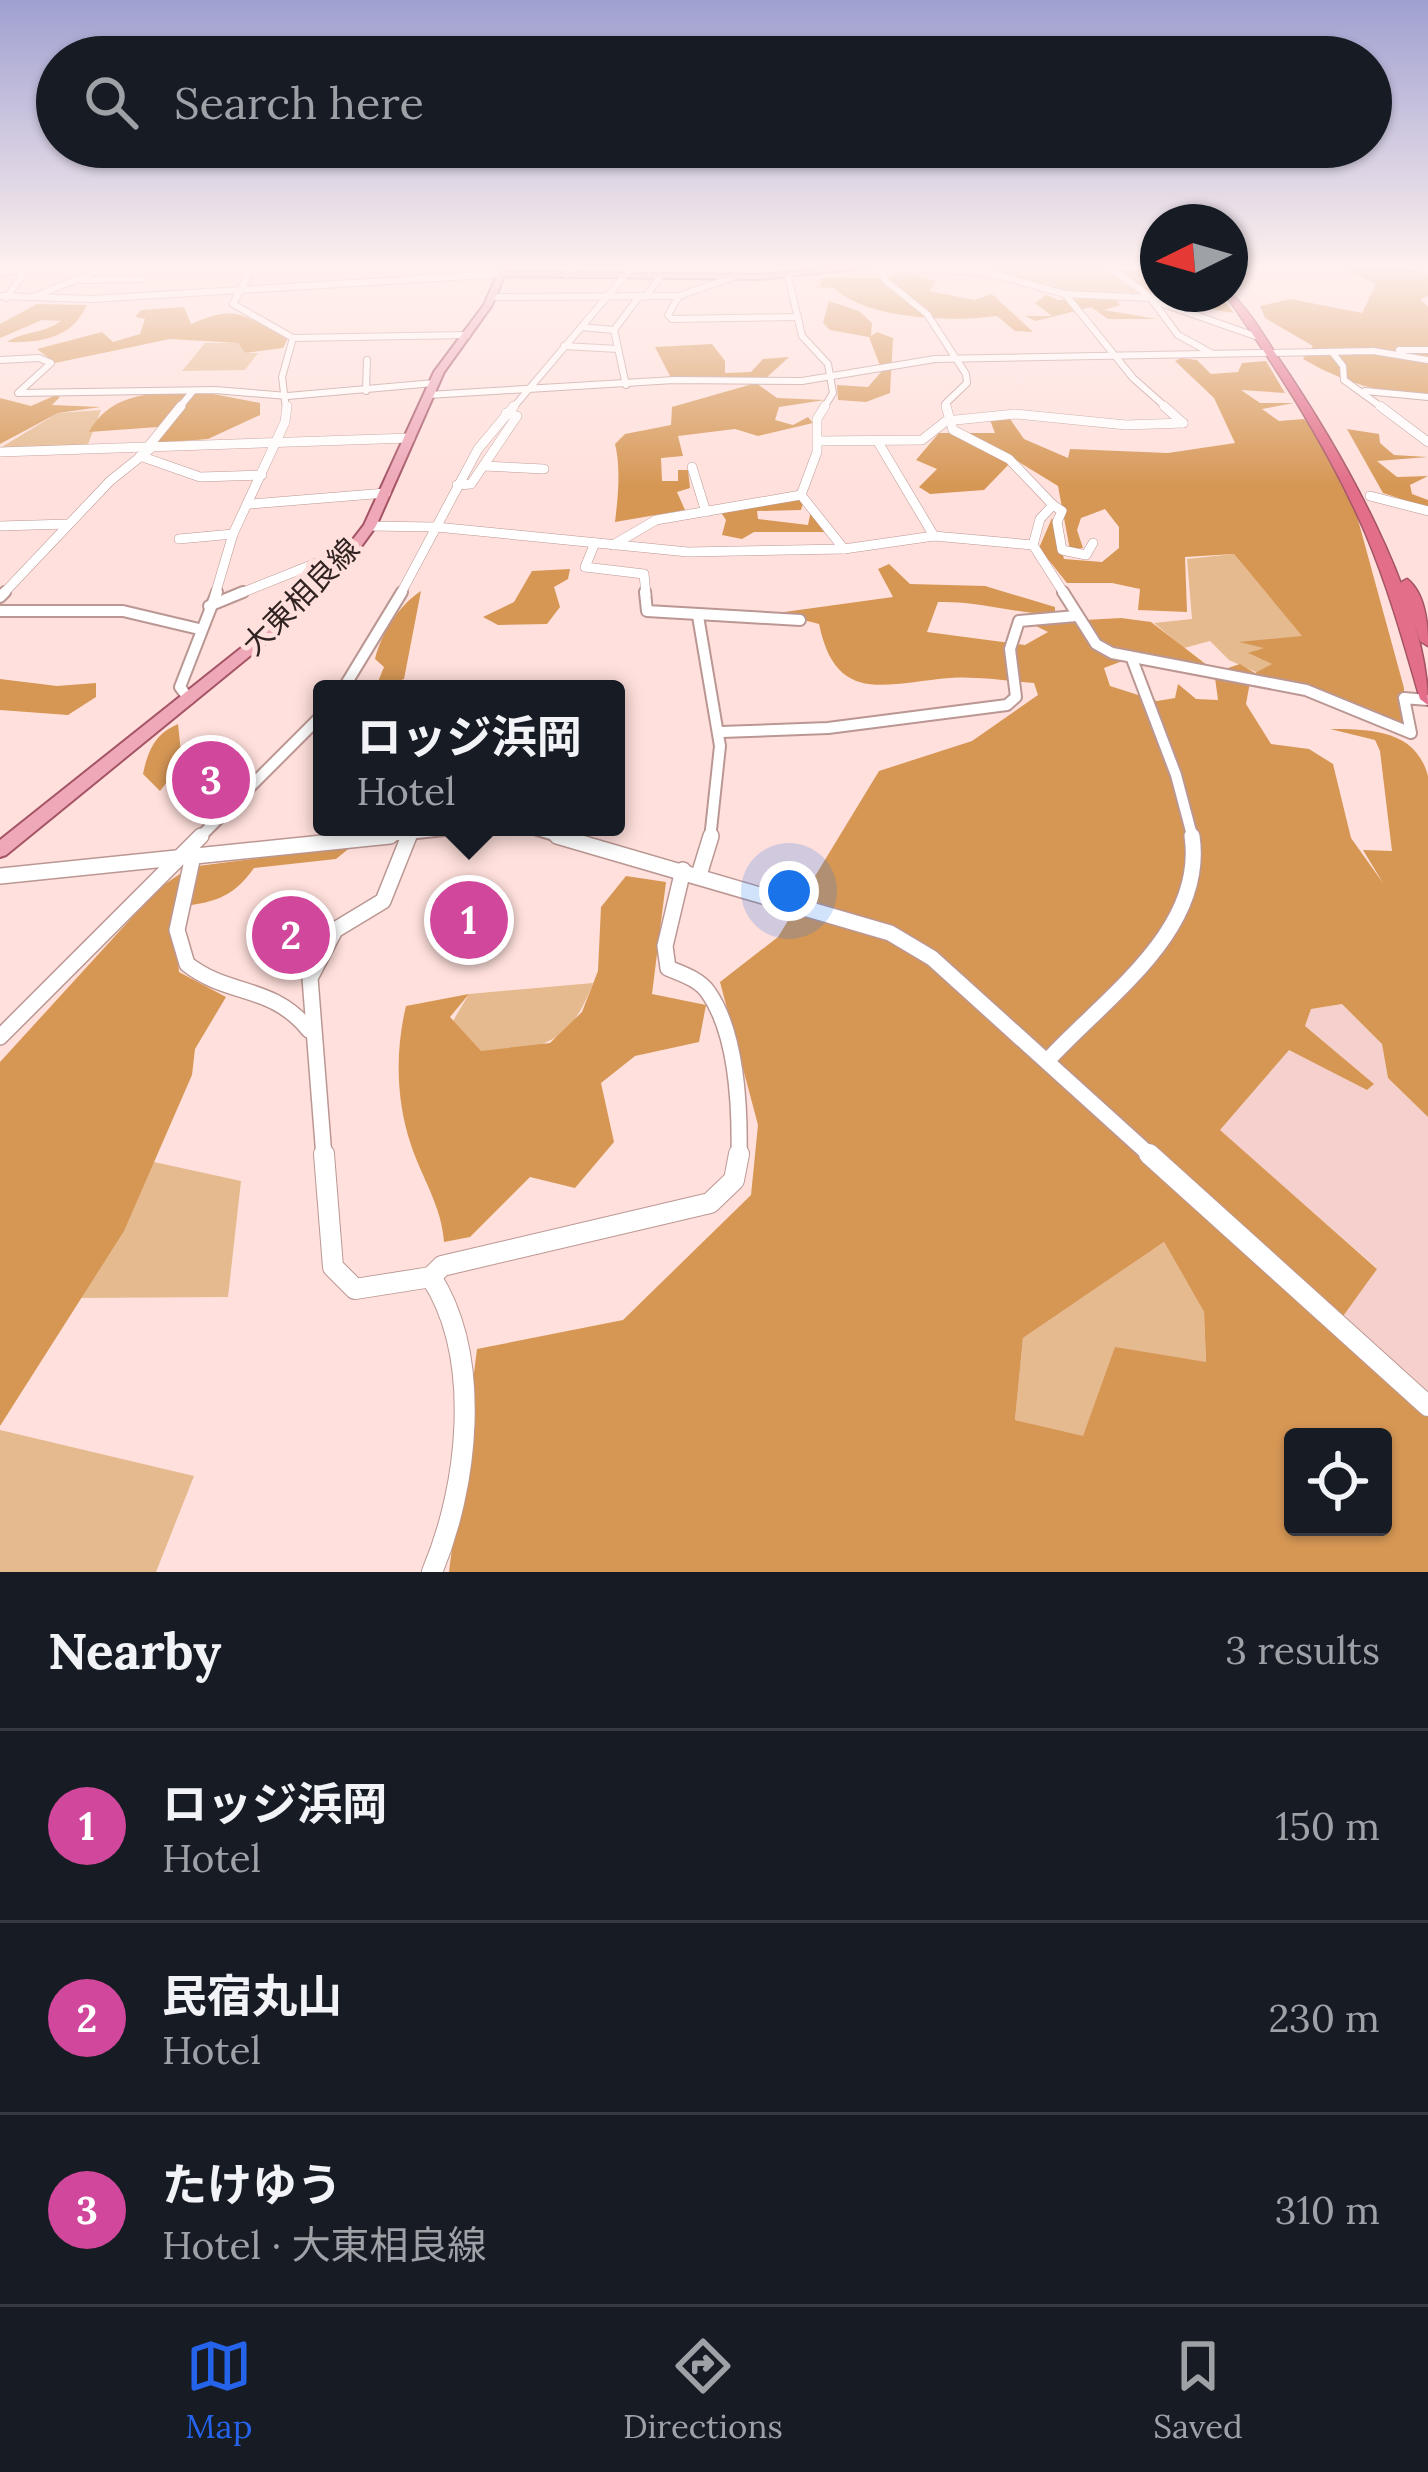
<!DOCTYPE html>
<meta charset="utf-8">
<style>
:root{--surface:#171b24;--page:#20242c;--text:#f1f3f6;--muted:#9ea1a6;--line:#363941;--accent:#2563eb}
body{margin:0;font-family:Lora,"Noto Sans JP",serif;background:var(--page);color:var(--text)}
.controls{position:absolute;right:36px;bottom:36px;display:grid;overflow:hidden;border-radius:12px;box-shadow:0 3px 9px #0004}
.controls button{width:108px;height:108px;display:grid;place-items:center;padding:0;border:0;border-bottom:3px solid var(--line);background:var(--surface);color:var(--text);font:60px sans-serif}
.compass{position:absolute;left:1140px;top:204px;width:108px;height:108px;border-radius:50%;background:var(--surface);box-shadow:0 3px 9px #0004;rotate:265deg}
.you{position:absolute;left:789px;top:891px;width:42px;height:42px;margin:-30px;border:9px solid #fff;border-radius:50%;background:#1a73e8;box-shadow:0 0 0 18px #1a73e833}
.badge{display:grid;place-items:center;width:78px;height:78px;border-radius:50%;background:var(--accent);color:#fff;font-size:39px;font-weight:700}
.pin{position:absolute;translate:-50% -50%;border:6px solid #fff;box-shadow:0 3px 12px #0006}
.popup{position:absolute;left:313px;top:680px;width:312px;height:156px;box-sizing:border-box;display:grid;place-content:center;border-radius:12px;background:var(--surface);filter:drop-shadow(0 3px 9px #0005);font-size:39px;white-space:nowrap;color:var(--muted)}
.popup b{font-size:45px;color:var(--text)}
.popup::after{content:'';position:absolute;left:50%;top:100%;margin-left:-24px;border:24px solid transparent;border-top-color:var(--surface)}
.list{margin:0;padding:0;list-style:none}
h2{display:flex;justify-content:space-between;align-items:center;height:156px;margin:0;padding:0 48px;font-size:51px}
h2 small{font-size:39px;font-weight:400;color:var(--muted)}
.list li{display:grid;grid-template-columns:78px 1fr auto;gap:36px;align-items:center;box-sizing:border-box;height:192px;padding:0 48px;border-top:3px solid var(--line)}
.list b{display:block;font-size:45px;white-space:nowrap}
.list p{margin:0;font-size:39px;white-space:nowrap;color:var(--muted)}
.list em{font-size:39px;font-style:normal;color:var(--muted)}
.icon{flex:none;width:66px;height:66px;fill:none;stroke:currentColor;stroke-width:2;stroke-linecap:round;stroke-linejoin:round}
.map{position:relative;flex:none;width:1428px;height:1572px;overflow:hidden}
.search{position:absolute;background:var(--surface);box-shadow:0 3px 9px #0004;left:36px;right:36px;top:36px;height:132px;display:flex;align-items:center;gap:30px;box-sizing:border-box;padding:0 42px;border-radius:66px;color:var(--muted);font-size:45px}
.sheet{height:732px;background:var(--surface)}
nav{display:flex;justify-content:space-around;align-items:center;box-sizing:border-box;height:168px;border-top:3px solid var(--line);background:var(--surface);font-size:33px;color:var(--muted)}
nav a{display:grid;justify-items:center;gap:6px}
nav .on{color:var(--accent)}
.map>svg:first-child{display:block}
.built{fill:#f5d0cc}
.green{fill:#e5ba8f}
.forest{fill:#d69755;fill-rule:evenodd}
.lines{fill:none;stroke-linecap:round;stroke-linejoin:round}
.minor-far4-casing{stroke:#bb9793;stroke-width:8}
.minor-far3-casing{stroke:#bb9793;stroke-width:10}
.minor-far2-casing{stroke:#bb9793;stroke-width:14}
.minor-far1-casing{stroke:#bb9793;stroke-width:18}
.minor-casing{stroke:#bb9793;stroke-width:22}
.major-casing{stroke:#a45465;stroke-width:4}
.highway-casing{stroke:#a45465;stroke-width:3}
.minor-far4{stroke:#fff;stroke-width:6}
.minor-far3{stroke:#fff;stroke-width:9}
.minor-far2{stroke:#fff;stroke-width:10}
.minor-far1{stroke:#fff;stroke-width:15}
.minor{stroke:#fff;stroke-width:20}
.major{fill:#eea8b8;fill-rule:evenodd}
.highway{fill:#e26e89;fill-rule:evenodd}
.labels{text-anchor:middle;stroke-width:10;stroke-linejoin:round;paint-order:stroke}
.far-street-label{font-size:30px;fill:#312322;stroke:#ffe0dc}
</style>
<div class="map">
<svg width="1428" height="1572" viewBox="0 0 1428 1572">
<rect width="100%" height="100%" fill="#ffe0dc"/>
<path class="built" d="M1342 1004 1382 1044 1388 1078 1428 1117V1408L1332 1330 1377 1268 1219 1130 1289 1049 1367 1090 1373 1084 1305 1026 1311 1009Z"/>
<g class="green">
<path d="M978 266H1102L1143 295 1063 292Z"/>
<path d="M205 343H239L245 353H258L245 370 182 371Z"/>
<path d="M101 410 87 447 0 448 58 413Z"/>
<path d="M1234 554 1303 637 1250 654 1273 664 1258 673 1229 660 1210 641 1184 648 1154 623 1192 619 1187 559Z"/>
<path d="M593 983C569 1047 543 1046 481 1057L453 1021 469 994Z"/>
<path d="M154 1162 241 1181 228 1297 78 1298Z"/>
<path d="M1164 1242 1204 1312 1206 1363 1083 1437 1015 1420 1023 1338Z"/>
<path d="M0 1430 194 1476 156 1572H0Z"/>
</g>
<g class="forest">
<path d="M1158 266V294H1218L1234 313 1163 301 1116 271Z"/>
<path d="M1340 266 1421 270 1428 276V296L1420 299 1428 307V395C1381 394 1345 383 1303 359L1313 346 1265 318 1260 306 1291 299 1362 313 1376 284Z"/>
<path d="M900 272 936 281 929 291 974 300 992 294 1033 332 1015 331 997 316C954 322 867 320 834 288L813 287 820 286 822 278H890Z"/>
<path d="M1046 295 1058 300 1114 296 1120 305 1104 310 1157 319H1108L1091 307 1036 321 1025 316H1052L1035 303Z"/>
<path d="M829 301 859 311 872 323 871 336 877 332 893 338 890 393 866 402 838 400 837 385 868 387 882 371 869 337 830 330 823 323Z"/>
<path d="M37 304 87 305C72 339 39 343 7 342 24 331 43 334 61 321L42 320 0 338V324Z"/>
<path d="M184 307 191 324C241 302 243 318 288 338L283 348 245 353 238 343 170 339 55 363 37 349 102 332 113 342 140 334 145 319 135 317 141 310Z"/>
<path d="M712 344 725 361V373L751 372 763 359 789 357 764 380 671 378 655 347Z"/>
<path d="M1181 358 1197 360 1211 374 1238 372 1242 363 1266 361 1285 393 1241 390 1260 403H1294L1262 409 1279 421 1304 419 1312 427 1357 516 1404 688 1403 723 1309 688 1133 657 1104 668 1110 686 1157 701 1175 698 1178 684 1196 699 1218 700 1215 678 1250 682 1246 704 1271 744 1309 749 1333 764 1351 838 1383 883 1363 850 1392 851 1380 751 1375 740 1330 729C1371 729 1416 730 1428 776V1117L1388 1078 1382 1044 1342 1004 1311 1009 1305 1026 1374 1084 1367 1090 1289 1050 1220 1130 1377 1269 1333 1330 1428 1408V1572H449L477 1349 623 1320 751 1195 758 1125 720 982 778 937 879 771 972 741 1038 695 1034 683C1007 681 977 676 950 678 885 683 836 706 819 624L777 613 893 597 878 569 889 564 910 584 985 586 1055 607V615C1014 613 979 601 938 602L927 632 1025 645 1048 632 1030 623 1121 618 1151 622 1216 672 1240 664 1255 673 1272 664 1248 653 1264 648 1239 642 1302 636 1234 554 1185 557 1187 612 1138 610 1140 589 1112 583H1067L1039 548 1052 518 1064 559 1102 562 1119 548V527L1105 509 1081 518 1077 530 1083 548 1070 550 1058 486 1014 459 984 490 930 494 919 487 937 469 916 460 939 433H995L990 420 1008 416 1024 439 1068 458 1070 449 1168 453 1235 443 1214 398 1175 361ZM1164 1242 1204 1312 1206 1362 1115 1347 1083 1436 1015 1420 1023 1338ZM1293 1437H1383V1527H1293Z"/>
<path d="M756 383 777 398 825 400 779 407 775 420 793 425 808 417 813 423 758 436 735 429 678 436 683 456 661 458 662 481H678V470H688L690 488 677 492 685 510 615 522C618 497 621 468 615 444L625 434 671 425 672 407Z"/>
<path d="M203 392 260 403V415L208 439 157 443 171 426 89 432C113 389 158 393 203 392Z"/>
<path d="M56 395 60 397 52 405 101 407 58 413 0 444V398L31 406Z"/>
<path d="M1347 429 1379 434 1380 443 1394 455 1428 457 1377 461 1397 477 1428 476 1410 485 1412 494 1428 500V508L1383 493Z"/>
<path d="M796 498 803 503 801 510 757 511 758 519 808 525 811 510 829 532H754L742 539 722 535 726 520 722 514 734 507Z"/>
<path d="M570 569 568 579 554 587 560 607 547 624 498 625 483 617 514 602 532 571Z"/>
<path d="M421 591 404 679 375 689 384 667 375 659C381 634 399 605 421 591Z"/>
<path d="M0 679 57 686 96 683V697L68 715 0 710Z"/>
<path d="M178 724 182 762 160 791 143 774C148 750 155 734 178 724Z"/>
<path d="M352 846 336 859 254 868C231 900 212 903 173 907L179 972 226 997 195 1049 192 1075 124 1231 0 1426V1062L158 889 190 867Z"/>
<path d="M626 876 666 882 652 994 706 1005 699 1042 635 1056 601 1083 614 1142 575 1188 530 1177 470 1237 444 1242C442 1207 422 1178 411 1145 396 1100 395 1052 406 1006L469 994 450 1017 481 1051 550 1043 582 1012 598 971 601 907Z"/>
</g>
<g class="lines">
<g class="minor-far4-casing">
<g id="minor-far4">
<path d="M253 266 233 304 293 338 282 377 286 409"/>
<path d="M879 266 886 281 927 314 966 374 967 383 945 404 947 409"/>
<path d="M1107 266 1158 302 1261 338"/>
<path d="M880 268 986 272 1065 294 1151 298"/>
<path d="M411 270 447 268"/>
<path d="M0 273 27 268"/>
<path d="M567 275 576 266"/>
<path d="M788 276 802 336 828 364 833 393 823 409"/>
<path d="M83 280 141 279"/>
<path d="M1065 294 1133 378 1168 409"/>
<path d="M0 296 92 299 502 274"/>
<path d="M36 296 104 268 144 266"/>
<path d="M679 296 668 315 672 319 798 317"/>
<path d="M492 297 679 296 733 277"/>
<path d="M645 297 661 276"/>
<path d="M6 298 29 266"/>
<path d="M1152 300 1178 335 1211 353"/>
<path d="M581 327 614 330"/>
<path d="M293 338 467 335"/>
<path d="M564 346 618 349"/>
<path d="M1399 350H1428"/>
<path d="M1332 352 1343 366 1344 380 1384 409"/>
<path d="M0 360 39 358 51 363 18 393 215 390 288 396 434 383"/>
<path d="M626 385 614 330 638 298"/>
<path d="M366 391 367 360"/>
<path d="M1365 391 1428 397"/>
<path d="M428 395 674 380 802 381 935 359 1373 351 1428 360"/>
<path d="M178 409 193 391"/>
<path d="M512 409 633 266"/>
</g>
</g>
<g class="minor-far3-casing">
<g id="minor-far3">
<path d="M825 406 817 419V452L801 495 844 549"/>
<path d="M946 406 953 430 1009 459 1053 505 1040 519 1033 545 1065 595"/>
<path d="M1164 406 1183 423"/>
<path d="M1380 406 1428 442"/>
<path d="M818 441 922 440 946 421 1015 414 1126 425 1183 423"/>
<path d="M878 442 934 536"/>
<path d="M147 448 181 406"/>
<path d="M0 452 410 438"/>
<path d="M140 456 200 477 262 475"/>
<path d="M484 466 544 469"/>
<path d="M692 467 706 512"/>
<path d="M457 485 471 484 517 416 506 413"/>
<path d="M1370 496 1428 511"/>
<path d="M250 504 386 493"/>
<path d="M1053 505 1062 511 1057 522 1062 550 1086 555 1093 543"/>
<path d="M0 526 69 524"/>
<path d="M370 526 436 527 688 552 844 549 934 536 1033 545"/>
<path d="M179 539 233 534"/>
<path d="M595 543 585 567 644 574 646 595"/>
<path d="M613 545 656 520 801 495"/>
<path d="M2 595 110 481 150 449"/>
<path d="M215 595 233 534 285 422 287 406"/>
<path d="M236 595 354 548"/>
<path d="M400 595 478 449 514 406"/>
</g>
</g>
<g class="minor-far2-casing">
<g id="minor-far2">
<path d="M645 592 647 611 800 620"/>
<path d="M1063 592 1096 644 1112 653 1306 690 1411 733 1404 698 1428 700"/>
<path d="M0 597 5 592"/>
<path d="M209 606 243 592"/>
<path d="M0 611H123L199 629"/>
<path d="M698 616 720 746 710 839"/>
<path d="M1132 659 1176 775 1193 839"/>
<path d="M343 689 402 592"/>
<path d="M189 699 180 687 217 592"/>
<path d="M721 732 828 728 1007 705 1016 697 1010 649 1019 621 1076 616"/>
<path d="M528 827 567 839"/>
<path d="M198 839 322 715"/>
<path d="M361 839 472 827"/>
<path d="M408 839 410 833"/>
</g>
</g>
<g class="minor-far1-casing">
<g id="minor-far1">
<path d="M557 836 890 933 932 958 1152 1157"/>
<path d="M193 856 177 930 187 964C229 997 272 984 309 1030"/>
<path d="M683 870 665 946 668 968C682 974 699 979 708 992 737 1033 740 1109 739 1157"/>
<path d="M699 875 711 836"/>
<path d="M0 876 390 836"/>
<path d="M0 1037 201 836"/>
<path d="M1048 1060C1106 997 1206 930 1192 836"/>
<path d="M324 1157 310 978 335 930 383 901 409 836"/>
</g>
</g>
<g class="minor-casing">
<g id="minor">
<path d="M324 1154 333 1267 355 1289 431 1277C483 1358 468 1487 432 1572"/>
<path d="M1149 1154 1428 1406"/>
<path d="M431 1277 442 1266 710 1203 734 1180 739 1154"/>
</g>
</g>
<g class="major-casing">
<path id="major" d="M501 266H509L506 272 760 275 859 266H885L760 279 504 276 492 305 444 372 376 526 344 570 294 620 6 855 0 857V840L284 614 334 564 364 525 434 372 484 305Z"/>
</g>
<g class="highway-casing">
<g id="highway">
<path d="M1230 292C1249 310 1264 336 1279 359 1338 446 1428 599 1428 705L1420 699C1404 643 1388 586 1365 532 1328 447 1278 370 1225 294Z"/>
<path d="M1407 579C1425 593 1428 623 1428 646L1420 641 1400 583Z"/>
</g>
</g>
<use href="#minor-far4" class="minor-far4"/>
<use href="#minor-far3" class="minor-far3"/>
<use href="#minor-far2" class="minor-far2"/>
<use href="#minor-far1" class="minor-far1"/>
<use href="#minor" class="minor"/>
<use href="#major" class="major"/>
<use href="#highway" class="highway"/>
</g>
<linearGradient id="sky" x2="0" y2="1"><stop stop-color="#9fa0d0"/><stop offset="0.55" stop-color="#fff1ef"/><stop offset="1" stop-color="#fff1ef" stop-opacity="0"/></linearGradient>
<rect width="1428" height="486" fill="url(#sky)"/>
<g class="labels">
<g class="far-street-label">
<text transform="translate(301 597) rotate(-45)" y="10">大東相良線</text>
</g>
</g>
</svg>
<div class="controls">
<button><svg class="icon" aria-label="locate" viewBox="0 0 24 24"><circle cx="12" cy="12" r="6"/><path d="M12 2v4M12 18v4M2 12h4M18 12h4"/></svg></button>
</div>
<svg class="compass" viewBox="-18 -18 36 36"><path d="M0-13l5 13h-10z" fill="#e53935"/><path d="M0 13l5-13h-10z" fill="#9ea1a6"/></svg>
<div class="you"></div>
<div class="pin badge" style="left:469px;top:920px;background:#d1479c">1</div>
<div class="popup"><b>ロッジ浜岡</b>Hotel</div>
<div class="pin badge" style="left:291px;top:935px;background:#d1479c">2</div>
<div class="pin badge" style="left:211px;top:780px;background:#d1479c">3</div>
<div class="search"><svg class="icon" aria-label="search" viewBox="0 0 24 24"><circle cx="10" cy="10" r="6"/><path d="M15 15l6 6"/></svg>Search here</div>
</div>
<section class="sheet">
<h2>Nearby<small>3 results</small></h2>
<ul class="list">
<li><span class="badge" style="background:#d1479c">1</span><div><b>ロッジ浜岡</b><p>Hotel</p></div><em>150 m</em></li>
<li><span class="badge" style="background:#d1479c">2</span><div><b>民宿丸山</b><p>Hotel</p></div><em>230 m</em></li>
<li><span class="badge" style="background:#d1479c">3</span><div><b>たけゆう</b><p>Hotel · 大東相良線</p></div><em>310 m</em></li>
</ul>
</section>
<nav>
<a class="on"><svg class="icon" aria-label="map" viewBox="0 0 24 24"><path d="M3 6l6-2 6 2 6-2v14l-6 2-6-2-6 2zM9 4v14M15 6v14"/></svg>Map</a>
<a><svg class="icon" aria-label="directions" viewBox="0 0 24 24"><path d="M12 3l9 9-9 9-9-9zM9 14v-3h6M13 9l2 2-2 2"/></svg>Directions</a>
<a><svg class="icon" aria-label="saved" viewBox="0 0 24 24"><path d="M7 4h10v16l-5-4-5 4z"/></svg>Saved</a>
</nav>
